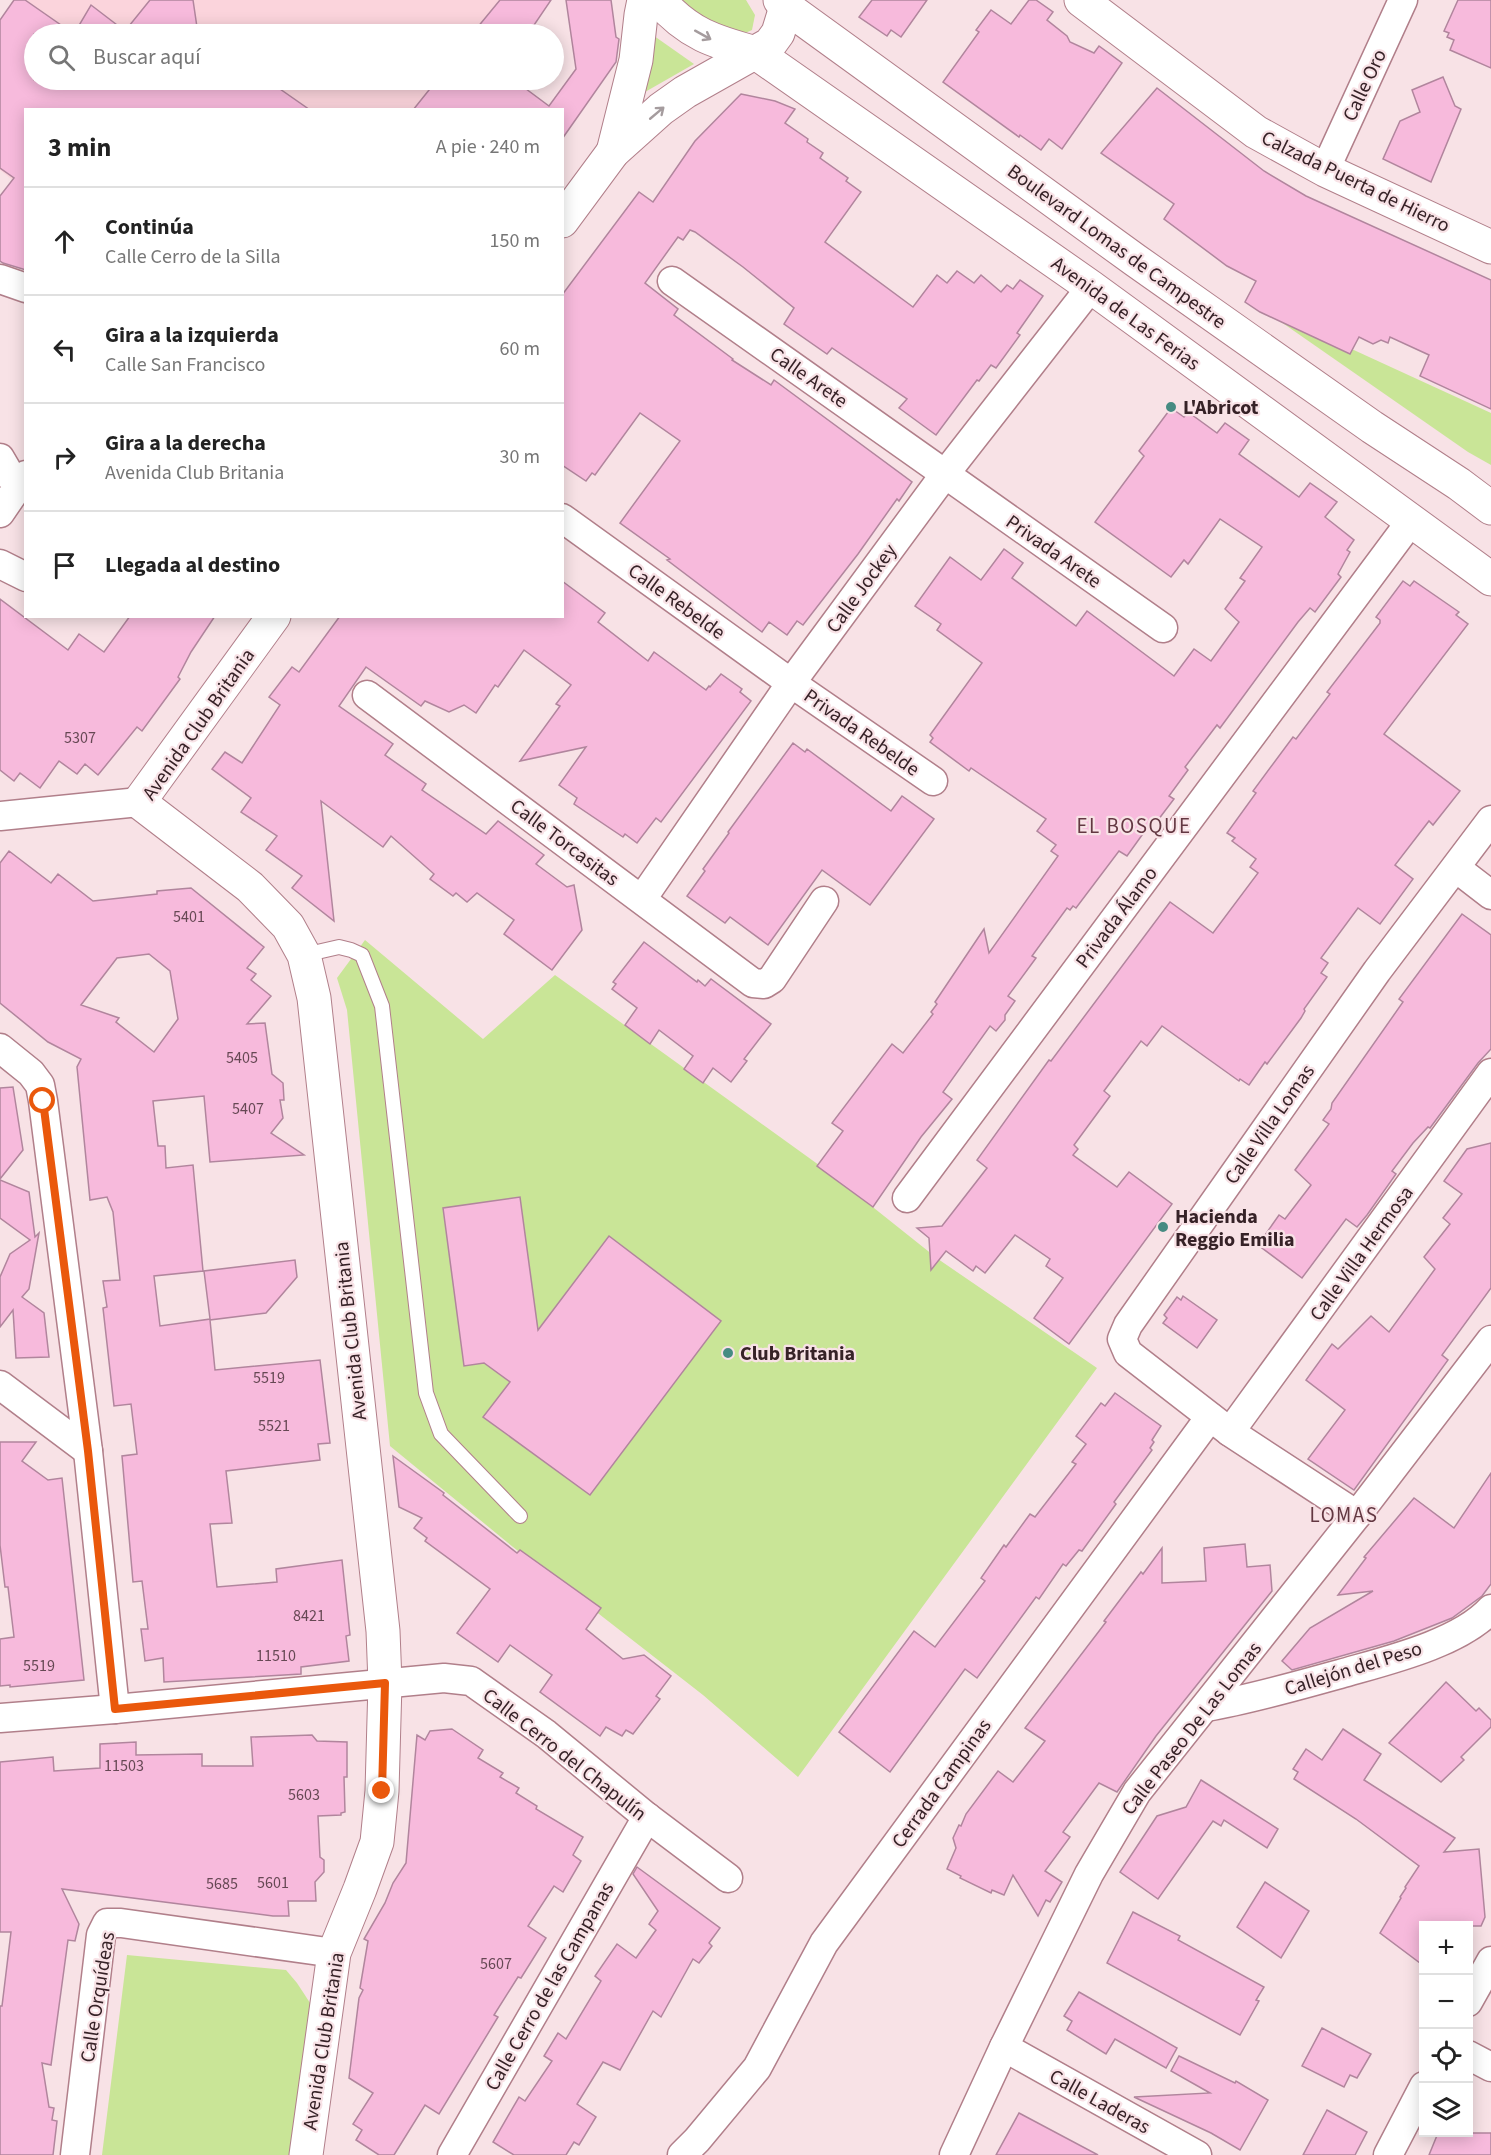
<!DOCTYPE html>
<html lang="es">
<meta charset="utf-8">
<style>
:root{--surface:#fff;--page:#f2f2f2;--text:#222;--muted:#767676;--line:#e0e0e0}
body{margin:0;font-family:"Source Sans 3",sans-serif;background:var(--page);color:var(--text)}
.controls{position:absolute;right:18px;bottom:18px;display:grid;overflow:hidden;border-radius:0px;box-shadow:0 3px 15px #0003}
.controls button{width:54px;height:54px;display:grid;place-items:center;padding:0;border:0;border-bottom:2px solid var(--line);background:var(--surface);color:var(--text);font:30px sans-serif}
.stop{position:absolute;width:18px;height:18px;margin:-14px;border:4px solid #ea580c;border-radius:50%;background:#fff}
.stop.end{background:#ea580c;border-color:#fff;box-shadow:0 2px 6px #0008}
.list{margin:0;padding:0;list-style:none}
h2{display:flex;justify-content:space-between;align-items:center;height:78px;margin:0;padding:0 24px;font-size:26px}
h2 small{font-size:20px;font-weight:400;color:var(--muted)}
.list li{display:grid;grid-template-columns:39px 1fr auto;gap:18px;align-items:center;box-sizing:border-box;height:108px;padding:0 24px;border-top:2px solid var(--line)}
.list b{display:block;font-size:22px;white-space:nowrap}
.list p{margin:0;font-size:20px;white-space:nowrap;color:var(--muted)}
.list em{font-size:20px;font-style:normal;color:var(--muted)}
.icon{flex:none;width:33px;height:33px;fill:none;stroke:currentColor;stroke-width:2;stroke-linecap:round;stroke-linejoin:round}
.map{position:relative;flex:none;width:1491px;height:2155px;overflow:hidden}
.search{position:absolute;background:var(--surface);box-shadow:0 3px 15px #0003;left:24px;top:24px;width:540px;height:66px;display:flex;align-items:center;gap:15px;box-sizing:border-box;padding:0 21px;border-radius:33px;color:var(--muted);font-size:22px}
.panel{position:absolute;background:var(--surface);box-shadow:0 3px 15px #0003;left:24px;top:108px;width:540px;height:510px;border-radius:0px}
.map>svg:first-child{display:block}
.built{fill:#fbd4dc}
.green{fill:#c9e597}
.building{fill:#f7badc;stroke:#b1859d;stroke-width:1.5;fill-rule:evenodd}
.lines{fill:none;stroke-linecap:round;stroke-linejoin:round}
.service-casing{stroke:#b17f8a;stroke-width:16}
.minor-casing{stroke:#b17f8a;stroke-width:31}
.tertiary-casing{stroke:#b17f8a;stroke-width:35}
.secondary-casing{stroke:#b17f8a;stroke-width:35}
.service{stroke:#fff;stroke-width:14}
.minor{stroke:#fff;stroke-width:28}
.tertiary{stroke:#fff;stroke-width:33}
.secondary{stroke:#fff;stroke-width:33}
.oneway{stroke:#a59c9e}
.route{stroke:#ea580c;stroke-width:8}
.poi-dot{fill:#468b82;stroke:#f8e2e6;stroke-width:2}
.labels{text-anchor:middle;stroke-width:4.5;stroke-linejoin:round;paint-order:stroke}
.number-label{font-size:16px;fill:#664854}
.street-label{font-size:20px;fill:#362227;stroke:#f8e2e6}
.poi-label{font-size:20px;font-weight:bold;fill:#362227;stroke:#f8e2e6;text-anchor:start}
.neighbourhood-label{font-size:21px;letter-spacing:1.5px;fill:#633842;stroke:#f8e2e6}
</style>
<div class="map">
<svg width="1491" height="2155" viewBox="0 0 1491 2155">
<rect width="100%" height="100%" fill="#f8e2e6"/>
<path class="built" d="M17 0H551L528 34H34V80H497L477 109 26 110 25 190 0 170V23Z"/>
<g class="green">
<path d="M681 0H746L755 15 752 30 743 34H718Z"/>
<path d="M647 31 694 64 645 92Z"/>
<path d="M1258 306 1491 413V465L1468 452Z"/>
<path d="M365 940 483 1039 555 975 830 1173 938 1259 1097 1368 798 1777 703 1695 513 1547 390 1446 347 1010 337 978Z"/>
<path d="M127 1955 286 1970 297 1983 314 2009 289 2155H102Z"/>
</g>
<g class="building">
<path d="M14 0H25L74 34 91 5 125 31 150 0H193L198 34H34V80H267L310 110H26V270L3 263 0 261V196L14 178 0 168V20Z"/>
<path d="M500 0H551L528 34H472Z"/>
<path d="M566 0H611L616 37 619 39 616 62 562 139V110H413L437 80H514L549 106 576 69Z"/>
<path d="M872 0H927L901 37 891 30 887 36 859 17Z"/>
<path d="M1029 0H1036L1053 12 1047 20 1067 36 1070 42 1094 53 1099 46 1122 63 1062 149 1049 139 1041 150 1020 135 1019 137 943 82 979 32 976 30 991 10 1011 24Z"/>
<path d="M1458 0H1491V68L1450 50 1454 40 1447 37 1449 33 1444 31Z"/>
<path d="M1443 77 1455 106 1461 109 1431 182 1383 159 1400 121 1420 112 1412 90Z"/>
<path d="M1157 88 1264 171 1306 196 1491 280V409L1420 376 1429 355 1390 337 1388 343 1381 340 1373 344 1359 337 1350 354 1260 312 1245 302 1256 281 1227 266 1164 219 1174 204 1101 153Z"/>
<path d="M741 94 775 101 795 109 785 123 808 139 807 142 823 153 820 158 848 178 846 181 861 192 825 242 913 307 937 275 947 283 957 271 974 283 981 275 1001 292 1007 285 1013 289 1020 280 1043 296 1017 333 1020 335 996 368 991 365 979 381 977 380 936 435 899 408 907 399 832 348 827 354 784 324 794 308 743 267 695 232 690 230 683 240 678 237 645 283 678 309 674 315 733 359 732 360 771 385 774 380 912 482 899 501 897 499 858 554 803 625 797 621 787 635 769 622 762 632 667 560 670 559 620 523 680 441 640 413 595 475 592 473 586 481 562 465V295L639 192 653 202 695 141Z"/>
<path d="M1171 408 1184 417 1188 412 1217 433 1225 423 1249 440 1239 454 1299 497 1310 483 1337 502 1325 517 1354 540 1347 550 1350 552 1338 574 1341 577 1315 612 1310 608 1298 622 1220 728 1217 725 1185 767 1188 770 1169 796 1174 799 1158 820 1155 817 1127 856 1119 851 1076 908 1073 906 1070 910 1067 908 1032 956 1036 958 1008 996 1015 1001 1005 1015V1020L996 1031 990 1026 943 1092 952 1099 921 1137 873 1207 817 1166 843 1131 832 1123 892 1044 903 1053 933 1014 931 1012 937 1004 935 1002 984 929 989 953 1058 856 1051 851 1056 845 1037 831 1046 819 971 768 969 771 930 742 933 738 930 735 982 663 937 630 941 624 915 606 950 557 981 580 1004 549 1023 563 1012 578 1076 626 1087 611 1174 676 1194 649 1211 661 1239 622 1225 609 1245 581 1240 578 1262 547 1220 519 1188 564 1184 560 1171 577 1095 522 1144 456 1139 451Z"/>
<path d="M562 581 605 613 598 622 648 661 654 652 706 690 709 686 710 687 721 674 742 689 740 692 751 701 661 822 656 818 637 843 625 834 623 837 574 804 577 798 559 785 586 747 520 761 560 706 556 704 571 685 524 650 498 687 495 685 476 713 464 705 449 712 425 701 421 706 366 667 339 706 393 744 385 755 426 784 422 790 486 834 498 821 544 855 536 864 567 887 574 885 582 930 552 970 504 934 514 920 477 893 467 902 456 893 453 896 430 879 434 874 391 836 383 847 321 801 334 921 292 888 302 876 266 850 277 836 241 812 251 798 212 769 225 752 242 763 280 705 269 697 292 667 299 672 340 616H562Z"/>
<path d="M1403 581 1410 586 1414 581 1459 612 1456 615 1468 624 1384 734 1460 791 1433 825 1429 821 1395 865 1413 879 1380 924 1358 908 1321 958 1328 963 1321 973 1327 977 1304 1009 1305 1011 1301 1018 1267 1064 1265 1062 1249 1085 1240 1079 1239 1081 1162 1026 1147 1046 1141 1041 1104 1091 1110 1096 1074 1145 1078 1149 1073 1155 1117 1187 1129 1172 1172 1204 1069 1344 1034 1318 1063 1278 1046 1266 1050 1259 1015 1235 985 1273 976 1266 973 1271 946 1251 931 1270 929 1238 917 1228 942 1226 987 1168 977 1160 1049 1060 1051 1061 1170 902 1213 933 1258 873 1250 867 1256 859 1232 841 1235 838 1227 833 1256 793 1253 791 1293 737 1296 739 1330 694 1327 692 1380 623V620L1376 617Z"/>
<path d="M0 599 68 650 79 634 104 652 130 616H215L191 652 178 677 180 679 142 731 137 727 98 775 85 764 77 774 59 761 40 788 20 773 14 781 0 770Z"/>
<path d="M793 743 805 752 807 749 891 811 902 796 934 819 870 905 822 870 768 945 730 917 725 923 687 896 705 871 703 869 729 833 728 832Z"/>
<path d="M9 851 51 883 58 874 93 901 157 894V891L191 888 264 947 247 968 256 974 251 980 271 996 247 1024 265 1023 272 1074 283 1083 284 1100H280L283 1118 271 1133 304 1155 210 1162 204 1096 153 1101 158 1146H165L166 1168 193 1165 203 1271 154 1276 160 1326 210 1319 204 1271 295 1260 297 1277 266 1313 210 1320 215 1370 320 1360 330 1443 318 1444 320 1460 226 1471 232 1523 210 1524 217 1587 277 1582 276 1569 342 1560 350 1635 346 1636 349 1661 301 1667V1674L164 1682 163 1658 145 1661 141 1629H148L142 1581 133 1582 122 1456 137 1454 131 1404 114 1406 103 1308 107 1307 103 1281 120 1280 113 1212 107 1197 90 1200 77 1067 81 1059 48 1042 0 1003V863ZM149 954 170 971 178 1019 154 1052 116 1022 119 1018 81 1005 117 958Z"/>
<path d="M1462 914 1491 935V1049L1478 1063 1430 1128 1428 1127 1413 1143 1392 1171 1396 1174 1367 1215 1357 1227 1346 1219 1302 1278 1258 1245 1279 1215 1285 1219 1311 1185 1295 1170 1329 1124 1323 1120 1331 1109 1332 1103 1403 1002 1399 999Z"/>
<path d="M644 942 697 982 698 980 705 986 711 979 771 1024 744 1059 747 1061 731 1082 713 1068 703 1083 684 1069 693 1056 659 1030 650 1044 625 1025 637 1008 612 989 616 984 613 982Z"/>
<path d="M13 1087 23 1150 0 1179V1088Z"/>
<path d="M1491 1143V1288L1442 1355 1448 1360 1354 1490 1308 1459 1345 1410 1306 1380 1332 1344 1338 1349 1371 1316 1389 1332 1435 1269 1424 1257 1450 1224 1443 1218 1462 1194 1444 1181 1467 1149Z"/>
<path d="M0 1180 29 1192 35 1237 39 1233 29 1289 22 1297 44 1313 49 1357 16 1358 13 1310 0 1327V1277L10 1254 30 1240 0 1218Z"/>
<path d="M520 1197 538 1330 609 1236 721 1321 590 1495 483 1417 510 1382 484 1363 464 1366 443 1208Z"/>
<path d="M1183 1296 1217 1320 1197 1348 1163 1323 1167 1318 1164 1315 1177 1297 1181 1300Z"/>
<path d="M1115 1393 1161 1426 1152 1440 1154 1442 1150 1448 1152 1450 1114 1502 1116 1504 1082 1551 1079 1550 1066 1566 1063 1564 1039 1599 1036 1597 977 1678 965 1669 890 1772 839 1732 914 1631 935 1647 985 1581 981 1578 1004 1545 1006 1547 1030 1514 1035 1517 1076 1464 1072 1462 1086 1444 1076 1436 1101 1403 1105 1406Z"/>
<path d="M0 1442H36L22 1461 48 1480 62 1478 84 1680 10 1687V1685L0 1686V1639L14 1637 8 1587H5L0 1545Z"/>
<path d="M393 1456 444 1493 443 1495 517 1553 520 1550 601 1608 586 1629 623 1659 644 1655 671 1676 656 1696 660 1699 633 1734 626 1730 622 1736 606 1727 600 1736 540 1692 552 1675 510 1645 498 1662 457 1633 490 1589 425 1541 427 1538 414 1528 422 1518 399 1507Z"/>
<path d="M1491 1473V1584L1482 1596 1452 1618 1394 1641 1292 1670 1282 1661 1310 1628 1373 1591 1338 1595 1366 1558 1364 1557 1414 1498 1454 1528Z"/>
<path d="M1245 1544 1247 1567 1270 1565 1272 1591 1156 1736 1117 1792 1099 1783 1063 1832 1070 1837 1045 1871 1062 1882 1050 1902 1046 1900 1038 1916 1013 1875 1004 1895 992 1890 991 1893 960 1878 961 1876 947 1869 956 1848 953 1838 959 1825 961 1826 966 1814 998 1771 1013 1782 1045 1741 1025 1728 1106 1622 1104 1621 1141 1572 1143 1574 1162 1548V1583L1206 1581 1204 1548Z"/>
<path d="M1446 1682 1476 1711 1479 1708 1491 1720V1727L1461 1757 1464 1760 1441 1782 1389 1743Z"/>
<path d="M452 1729 483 1750 478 1758 503 1773 500 1777 519 1788 516 1793 537 1806 536 1809 583 1837 573 1855 581 1861 563 1892 554 1886 528 1926 546 1938 521 1978 518 1977 494 2015 498 2017 439 2114 425 2105 394 2155H379L356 2140 362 2130 353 2124 373 2093 349 2078 359 1998 363 1990 360 1988 368 1941 364 1939 385 1903 393 1883 406 1863 417 1735 425 1740 430 1731Z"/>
<path d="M1343 1729 1381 1754 1364 1780 1455 1838 1444 1852 1479 1849 1485 1917 1481 1926H1424V1966L1380 1933 1401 1898 1400 1897 1406 1888 1405 1887 1419 1866 1356 1819 1294 1779 1298 1772 1293 1769 1306 1749 1322 1760Z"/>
<path d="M312 1735 317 1741 347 1742V1777H344L345 1812 341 1813V1815L318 1816 320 1857 324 1860V1872L315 1882 316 1901H288L289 1916H273L62 1889 79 1924 75 1941 68 1940 51 2065 42 2063 49 2107 54 2108 52 2120 57 2121 53 2155H0V2006H2L11 1932H0V1762L53 1757 54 1771 100 1768V1744L136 1742V1755L202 1754V1766H253L251 1737Z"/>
<path d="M1201 1780 1278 1829 1267 1848 1224 1820 1221 1826 1213 1821 1158 1899 1120 1872 1157 1816 1186 1807Z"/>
<path d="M637 1867 720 1928 709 1943 712 1946 699 1963 693 1959 661 2017 653 2011 620 2070 603 2062 577 2104 596 2117 579 2145 574 2142 566 2155H514L493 2142 519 2097 525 2101 552 2061 544 2056 558 2033 566 2039 601 1981 595 1976 617 1944 636 1958 656 1930 649 1924 658 1911 633 1874Z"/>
<path d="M1265 1882 1309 1911 1281 1958 1237 1927Z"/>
<path d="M1133 1912 1180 1936 1178 1940 1264 1987 1256 2000 1259 2001 1240 2035 1107 1963Z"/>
<path d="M1079 1992 1177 2048 1166 2068 1115 2039 1106 2054 1067 2030 1072 2021 1064 2016Z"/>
<path d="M1322 2028 1371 2054 1357 2078 1350 2075 1344 2087 1302 2066Z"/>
<path d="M1179 2056 1235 2083 1236 2081 1268 2100 1240 2150 1211 2133 1134 2097 1210 2093 1171 2071Z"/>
<path d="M1327 2110 1367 2132 1355 2155H1303Z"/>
<path d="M1019 2113 1098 2155H996Z"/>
<path d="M1438 2133H1491V2155H1429Z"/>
</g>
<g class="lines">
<g class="service-casing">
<path id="service" d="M304 955 339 947 351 950 362 955 382 1006 426 1393 441 1434 520 1516"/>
</g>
<g class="minor-casing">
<g id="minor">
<path d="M1325 170 1403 0"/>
<path d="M0 279 26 288"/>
<path d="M672 281 1163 628"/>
<path d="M0 458 17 487"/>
<path d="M0 513 26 475"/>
<path d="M562 518 791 683 933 781"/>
<path d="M0 564 26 577"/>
<path d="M367 695 753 983 764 984 772 979 824 901"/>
<path d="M0 816 139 802"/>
<path d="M1456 868 1491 895"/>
<path d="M642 899 791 683 945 474 1091 287"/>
<path d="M0 1048 31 1073 40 1085 43 1101 88 1451 115 1709"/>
<path d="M907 1198 1411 521"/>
<path d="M0 1385 88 1451"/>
<path d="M1230 1432 1491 1073"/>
<path d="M1357 1515 1230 1432 1128 1353 1122 1339 1128 1325 1377 971 1491 820"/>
<path d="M1206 1707C1252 1699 1296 1686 1340 1674 1385 1661 1459 1644 1491 1609"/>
<path d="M0 1718 115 1709 444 1678 471 1681 546 1734 647 1817 728 1878"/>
<path d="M1468 2002 1491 1961"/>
<path d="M1004 2047 1197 2155"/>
<path d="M1468 2055 1491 2067"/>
<path d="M75 2155 101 1935 107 1923H121L334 1953"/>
<path d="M452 2155 647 1817"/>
<path d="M682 2155 697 2140 757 2068 824 1943 1210 1417"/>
<path d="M954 2155 1004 2047 1089 1874 1137 1792 1357 1515 1491 1340"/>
<path d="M1388 2155 1424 2086"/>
</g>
</g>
<g class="tertiary-casing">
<path id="tertiary" d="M1081 0 1256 132 1325 170 1491 247"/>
</g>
<g class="secondary-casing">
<g id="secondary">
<path d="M659 0C688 34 715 42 756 53L1091 287 1491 579"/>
<path d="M780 0 786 7 1135 260 1372 427 1459 484 1491 508"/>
<path d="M613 152 636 60 641 15 644 0"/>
<path d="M562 221 613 152 661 109 685 92 770 44 778 33 786 7"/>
<path d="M274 616 139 802 250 887 288 926 304 955 314 998 383 1631 385 1683 382 1791 377 1842 360 1889 334 1953 306 2155"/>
</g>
</g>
<use href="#service" class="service"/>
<use href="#minor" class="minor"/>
<use href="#tertiary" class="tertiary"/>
<use href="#secondary" class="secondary"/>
</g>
<defs><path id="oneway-shaft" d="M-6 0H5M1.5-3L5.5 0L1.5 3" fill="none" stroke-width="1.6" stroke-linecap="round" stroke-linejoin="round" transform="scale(1.5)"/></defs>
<g class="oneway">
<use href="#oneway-shaft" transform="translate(703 35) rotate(29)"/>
<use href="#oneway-shaft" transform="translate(657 113) rotate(-40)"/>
</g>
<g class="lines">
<path class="route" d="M43 1101 88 1451 115 1709 385 1683 382 1791"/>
</g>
<g class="poi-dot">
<circle cx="1171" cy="407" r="6"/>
<circle cx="1163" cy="1227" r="6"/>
<circle cx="728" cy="1353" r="6"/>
</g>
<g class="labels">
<g class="number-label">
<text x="80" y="743">5307</text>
<text x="189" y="922">5401</text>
<text x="242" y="1063">5405</text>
<text x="248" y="1114">5407</text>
<text x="269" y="1383">5519</text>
<text x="274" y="1431">5521</text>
<text x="309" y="1621">8421</text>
<text x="276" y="1661">11510</text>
<text x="39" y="1671">5519</text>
<text x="124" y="1771">11503</text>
<text x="304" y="1800">5603</text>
<text x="273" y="1888">5601</text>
<text x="222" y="1889">5685</text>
<text x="496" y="1969">5607</text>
</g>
<g class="street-label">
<text transform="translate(1364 85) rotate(-65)" y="7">Calle Oro</text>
<text transform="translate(1356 181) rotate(26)" y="7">Calzada Puerta de Hierro</text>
<text transform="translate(1117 246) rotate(36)" y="7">Boulevard Lomas de Campestre</text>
<text transform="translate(1126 313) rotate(36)" y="7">Avenida de Las Ferias</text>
<text transform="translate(809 377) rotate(35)" y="7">Calle Arete</text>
<text transform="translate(1054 551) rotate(35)" y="7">Privada Arete</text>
<text transform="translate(861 588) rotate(-54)" y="7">Calle Jockey</text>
<text transform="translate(677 601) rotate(36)" y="7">Calle Rebelde</text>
<text transform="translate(198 724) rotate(-55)" y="7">Avenida Club Britania</text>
<text transform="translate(862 732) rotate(35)" y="7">Privada Rebelde</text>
<text transform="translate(565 842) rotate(37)" y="7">Calle Torcasitas</text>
<text transform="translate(1116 917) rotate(-53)" y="7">Privada Álamo</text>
<text transform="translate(1269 1124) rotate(-55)" y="7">Calle Villa Lomas</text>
<text transform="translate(1361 1253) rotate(-54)" y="7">Calle Villa Hermosa</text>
<text transform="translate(350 1331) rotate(-96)" y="7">Avenida Club Britania</text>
<text transform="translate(1353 1668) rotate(-17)" y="7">Callejón del Peso</text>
<text transform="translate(1191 1728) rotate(-52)" y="7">Calle Paseo De Las Lomas</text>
<text transform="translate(565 1754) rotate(38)" y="7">Calle Cerro del Chapulín</text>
<text transform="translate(941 1783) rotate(-54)" y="7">Cerrada Campinas</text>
<text transform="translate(549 1986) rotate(-60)" y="7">Calle Cerro de las Campanas</text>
<text transform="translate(97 1997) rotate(-81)" y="7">Calle Orquídeas</text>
<text transform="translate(323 2041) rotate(-81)" y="7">Avenida Club Britania</text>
<text transform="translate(1100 2101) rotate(29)" y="7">Calle Laderas</text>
</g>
<g class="poi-label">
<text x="1183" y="414">L'Abricot</text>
<text x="1175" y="1223">Hacienda<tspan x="1175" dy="23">Reggio Emilia</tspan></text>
<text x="740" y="1360">Club Britania</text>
</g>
<g class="neighbourhood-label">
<text x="1134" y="833">EL BOSQUE</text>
<text x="1344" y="1522">LOMAS</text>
</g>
</g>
</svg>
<div class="controls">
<button>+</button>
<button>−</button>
<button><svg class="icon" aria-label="locate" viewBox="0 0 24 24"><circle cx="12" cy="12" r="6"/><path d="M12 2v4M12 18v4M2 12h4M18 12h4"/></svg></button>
<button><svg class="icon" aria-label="layers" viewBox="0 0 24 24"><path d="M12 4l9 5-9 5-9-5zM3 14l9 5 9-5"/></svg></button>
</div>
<div class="stop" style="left:43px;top:1101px"></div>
<div class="stop end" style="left:382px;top:1791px"></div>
<div class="search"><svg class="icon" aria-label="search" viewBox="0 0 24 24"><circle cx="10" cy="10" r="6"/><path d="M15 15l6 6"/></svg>Buscar aquí</div>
<section class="panel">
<h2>3 min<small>A pie · 240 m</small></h2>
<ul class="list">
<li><svg class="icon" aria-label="ahead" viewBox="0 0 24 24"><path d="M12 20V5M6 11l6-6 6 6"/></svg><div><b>Continúa</b><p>Calle Cerro de la Silla</p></div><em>150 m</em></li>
<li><svg class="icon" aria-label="left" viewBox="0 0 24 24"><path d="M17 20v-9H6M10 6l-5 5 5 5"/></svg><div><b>Gira a la izquierda</b><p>Calle San Francisco</p></div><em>60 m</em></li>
<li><svg class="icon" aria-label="right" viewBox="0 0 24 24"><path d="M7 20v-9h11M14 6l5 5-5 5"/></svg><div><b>Gira a la derecha</b><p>Avenida Club Britania</p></div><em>30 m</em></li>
<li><svg class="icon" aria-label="arrive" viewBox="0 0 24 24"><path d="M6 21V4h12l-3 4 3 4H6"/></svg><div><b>Llegada al destino</b></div></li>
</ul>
</section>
</div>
